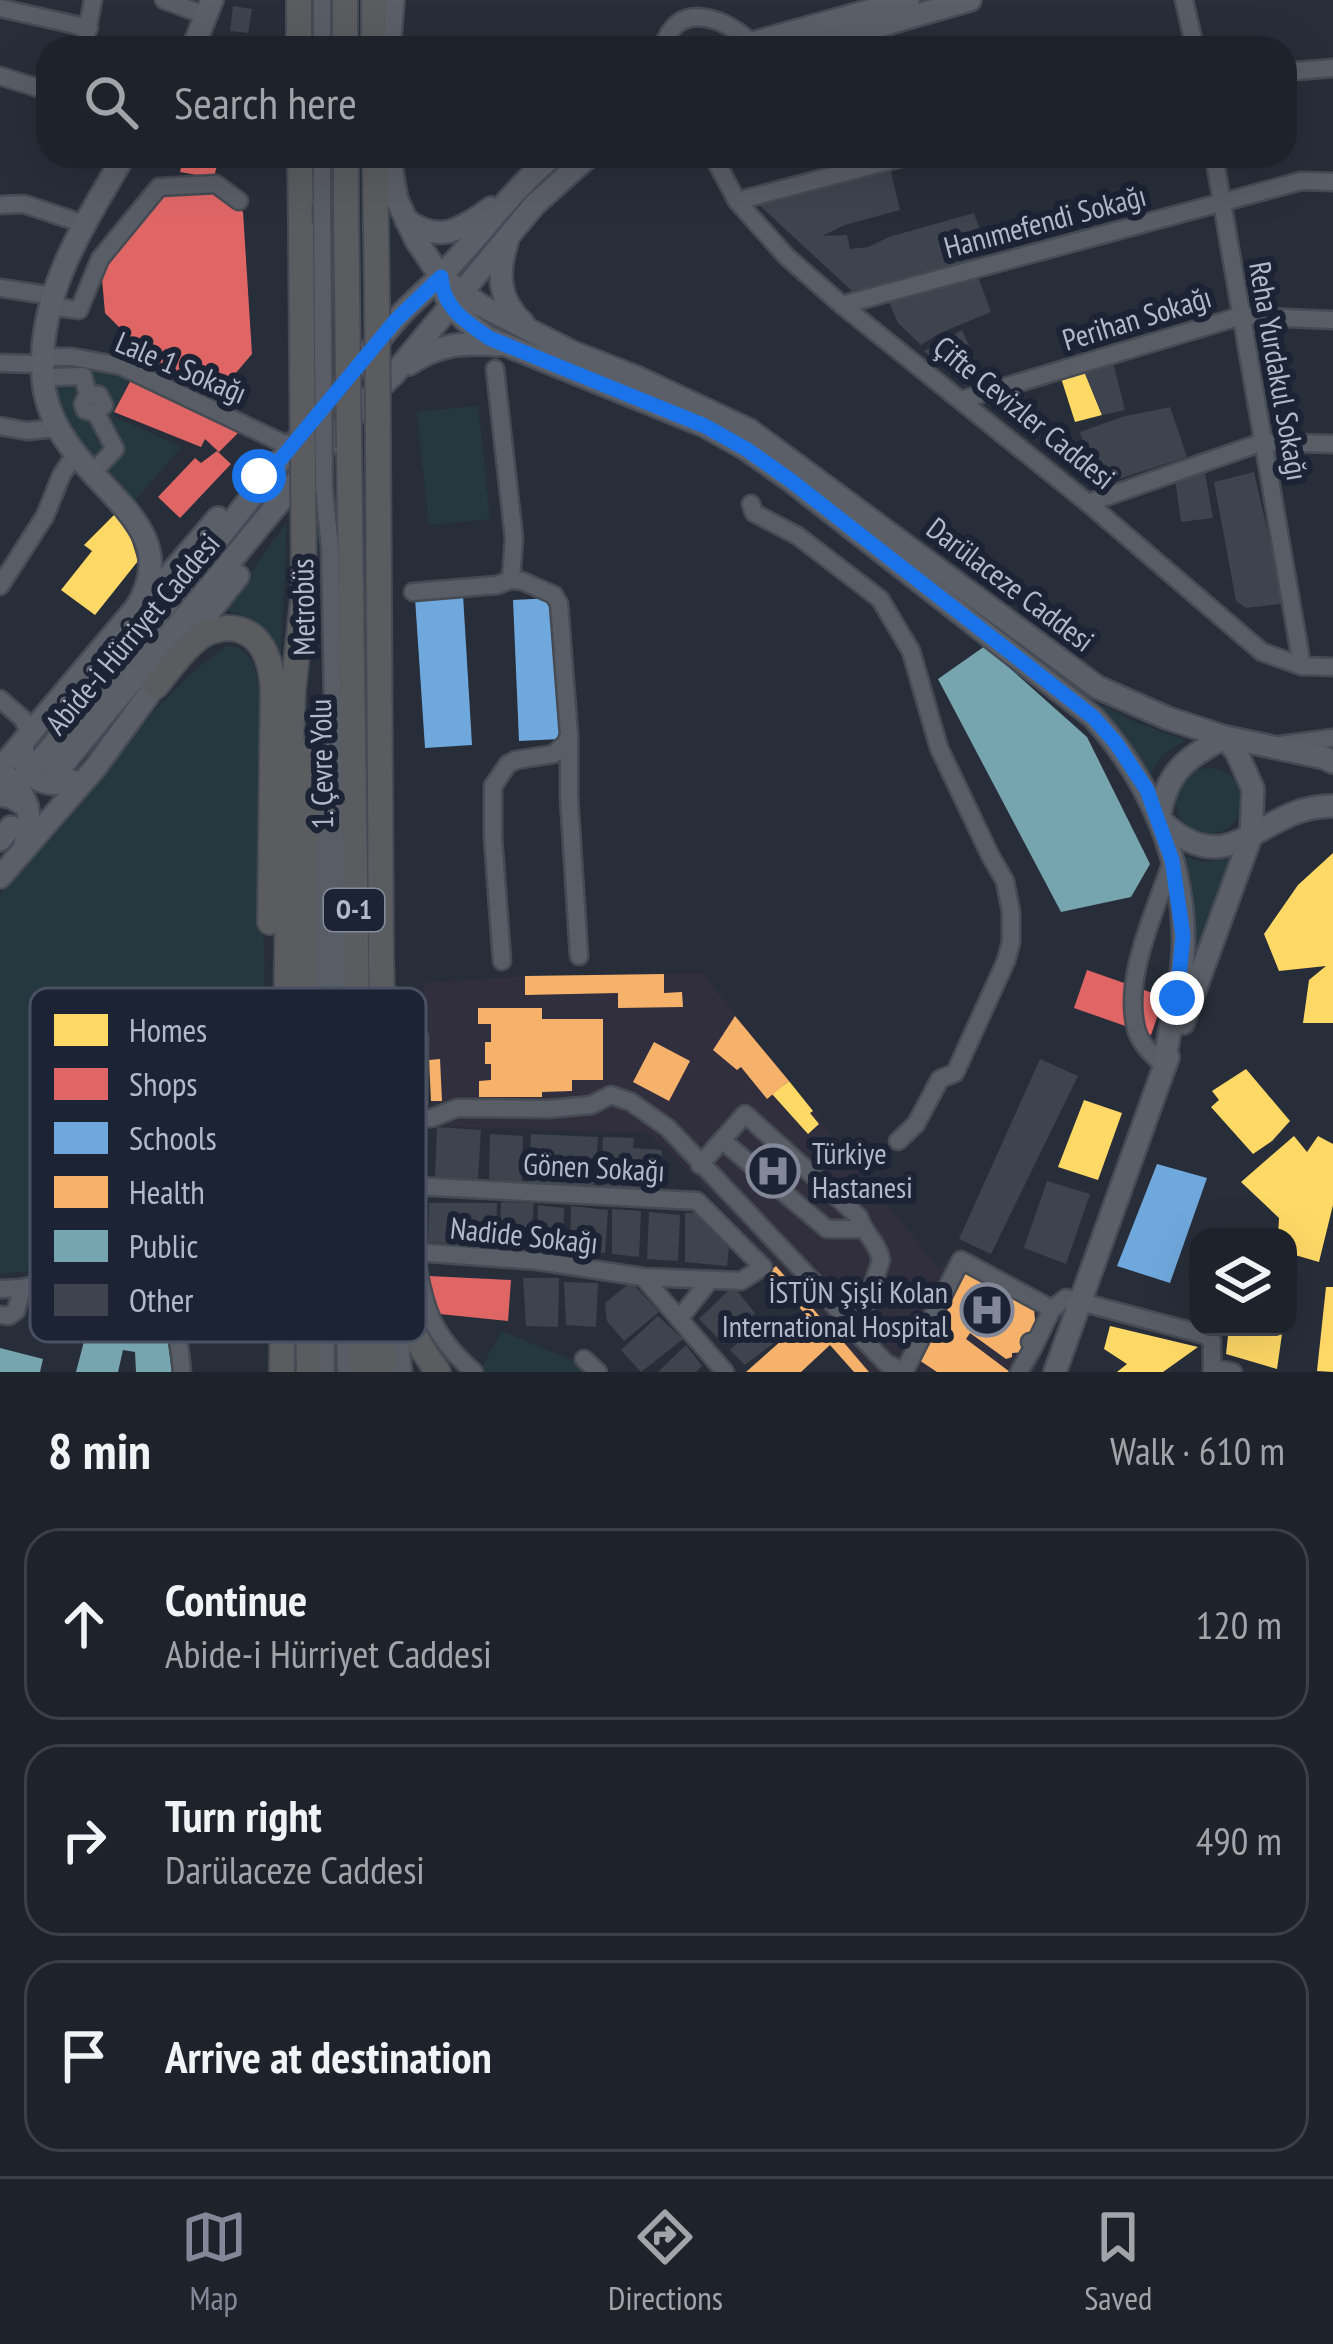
<!DOCTYPE html>
<meta charset="utf-8">
<style>
:root{--surface:#1e222b;--page:#262a33;--text:#f1f3f6;--muted:#a1a4a9;--line:#3c3f47;--accent:#828897}
body{margin:0;font-family:"PT Sans Narrow",sans-serif;background:var(--page);color:var(--text)}
.controls{position:absolute;right:36px;bottom:36px;display:grid;overflow:hidden;border-radius:24px;box-shadow:0 12px 48px #0002}
.controls button{width:108px;height:108px;display:grid;place-items:center;padding:0;border:0;border-bottom:3px solid var(--line);background:var(--surface);color:var(--text);font:60px sans-serif}
.stop{position:absolute;width:36px;height:36px;margin:-27px;border:9px solid #1a73e8;border-radius:50%;background:#fff}
.stop.end{background:#1a73e8;border-color:#fff;box-shadow:0 3px 12px #0008}
.list{margin:0;padding:0;list-style:none}
h2{display:flex;justify-content:space-between;align-items:center;height:156px;margin:0;padding:0 48px;font-size:51px}
h2 small{font-size:39px;font-weight:400;color:var(--muted)}
.list li{display:grid;grid-template-columns:78px 1fr auto;gap:36px;align-items:center;box-sizing:border-box;height:192px;margin:0 24px 24px;padding:0 24px;border:3px solid var(--line);border-radius:36px}
.list b{display:block;font-size:45px;white-space:nowrap}
.list p{margin:0;font-size:39px;white-space:nowrap;color:var(--muted)}
.list em{font-size:39px;font-style:normal;color:var(--muted)}
.icon{flex:none;width:66px;height:66px;fill:none;stroke:currentColor;stroke-width:2;stroke-linecap:round;stroke-linejoin:round}
.map{position:relative;flex:none;width:1333px;height:1372px;overflow:hidden}
.search{position:absolute;background:var(--surface);box-shadow:0 12px 48px #0002;left:36px;right:36px;top:36px;height:132px;display:flex;align-items:center;gap:30px;box-sizing:border-box;padding:0 42px;border-radius:36px;color:var(--muted);font-size:45px}
.sheet{height:804px;background:var(--surface)}
nav{display:flex;justify-content:space-around;align-items:center;box-sizing:border-box;height:168px;border-top:3px solid var(--line);background:var(--surface);font-size:33px;color:var(--muted)}
nav a{display:grid;justify-items:center;gap:6px}
nav .on{color:var(--accent)}
.map>svg:first-child{display:block}
.medical{fill:#312e3e}
.green{fill:#25383f}
.homes{fill:#ffd966}
.shops{fill:#e06666}
.schools{fill:#6fa8dc}
.health{fill:#f6b26b}
.public{fill:#76a5af}
.building{fill:#3e434e}
.lines{fill:none;stroke-linecap:round;stroke-linejoin:round}
.minor-casing{stroke:#464b53;stroke-width:21}
.major-casing{stroke:#464b55;stroke-width:26}
.highway-casing{stroke:#454a54;stroke-width:28}
.minor{stroke:#595d66;stroke-width:16}
.major{stroke:#5b5f68;stroke-width:21}
.highway{stroke:#5a5c60;stroke-width:24}
.minor-bridge-casing{stroke:#464b53;stroke-width:21;stroke-linecap:butt}
.highway-bridge-casing{stroke:#454a54;stroke-width:28;stroke-linecap:butt}
.minor-bridge{stroke:#595d66;stroke-width:16}
.highway-bridge{stroke:#5a5c60;stroke-width:24}
.route{stroke:#1a73e8;stroke-width:15}
.labels{text-anchor:middle;stroke-width:12;stroke-linejoin:round;paint-order:stroke}
.shield{fill:#1b2334;stroke:#858c9d;stroke-width:3}
.shield-label{font-size:27px;font-weight:bold;fill:#b2b9ca}
.street-label{font-size:30px;fill:#b2b9ca;stroke:#1b2334}
.poi-label{font-size:30px;fill:#b2b9ca;stroke:#1b2334;text-anchor:start}
.key{fill:#1b2334;stroke:#485061;stroke-width:3}
.key-label{font-size:33px;fill:#b2b9ca}
</style>
<div class="map">
<svg width="1333" height="1372" viewBox="0 0 1333 1372">
<rect width="100%" height="100%" fill="#282e39"/>
<path class="medical" d="M703 973 939 1269 957 1248 1051 1300 1057 1314 1035 1372H921L890 1355 881 1372H854L830 1346 801 1372 747 1371 807 1318 768 1273 775 1266 668 1150 647 1133 433 1126 424 983 525 976Z"/>
<g class="green">
<path d="M53 361 81 362 130 378 113 416 181 447 133 503C103 471 64 435 55 390 53 381 54 370 53 361Z"/>
<path d="M478 406 490 519 429 525 417 412Z"/>
<path d="M287 522 281 654C269 629 251 614 224 610Z"/>
<path d="M226 646C252 647 255 666 259 689L265 998 271 1085V1209L265 1210 228 1192 121 1256 49 1269 0 1274V895L56 833 148 718 192 673Z"/>
<path d="M1087 698 1133 721 1186 741C1170 748 1157 757 1152 774L1123 739 1086 701Z"/>
<circle cx="1209" cy="801" r="33"/>
<path d="M1183 856 1203 862 1229 859 1195 955 1191 902Z"/>
<path d="M502 1331 581 1364 586 1372H483L480 1370Z"/>
</g>
<g class="homes">
<path d="M1084 371 1102 415 1075 422 1061 378Z"/>
<path d="M115 514 128 529 138 561 95 615 61 590 92 551 84 545Z"/>
<path d="M1333 853V1023H1303L1309 980 1326 966 1279 971 1264 934 1298 885Z"/>
<path d="M1246 1069 1290 1121 1272 1141 1253 1154 1211 1107 1219 1100 1212 1091Z"/>
<path d="M789 1081 813 1111 810 1113 819 1124 808 1134 772 1094Z"/>
<path d="M1084 1100 1122 1113 1098 1180 1058 1167Z"/>
<path d="M1294 1136 1307 1152 1318 1136 1333 1144V1205L1319 1262 1288 1253V1237H1278L1279 1218 1241 1182Z"/>
<path d="M1326 1287H1333V1372L1317 1371Z"/>
<path d="M1110 1326 1198 1347 1163 1372H1117L1127 1364 1104 1349Z"/>
<path d="M1229 1327H1283L1277 1369 1226 1354Z"/>
</g>
<g class="shops">
<path d="M184 156H219L214 178 180 172Z"/>
<path d="M216 188 243 212 252 354 229 381 178 386 105 313 101 267 170 190Z"/>
<path d="M131 380 214 419 238 433 219 452 205 439 201 447 114 412Z"/>
<path d="M217 451 231 464 180 518 158 497 195 458 201 463Z"/>
<path d="M1087 970 1164 997 1151 1035 1074 1008Z"/>
<path d="M429 1276 511 1280 508 1321 430 1313Z"/>
</g>
<g class="schools">
<path d="M463 595 472 745 425 748 415 598Z"/>
<path d="M554 598 560 739 519 741 513 600Z"/>
<path d="M1157 1164 1207 1178 1170 1283 1117 1266Z"/>
</g>
<g class="health">
<path d="M664 974V993L682 992 683 1007 618 1008V993L525 995V976Z"/>
<path d="M478 1008H542V1019H603V1080H572V1091L542 1092V1097H479V1081L491 1080V1064H485V1042H491V1024H478Z"/>
<path d="M735 1016 789 1081 767 1099 741 1067 737 1070 713 1050Z"/>
<path d="M654 1042 690 1061 669 1101 633 1082Z"/>
<path d="M440 1059 442 1101H431L429 1060Z"/>
<path d="M776 1266 821 1318 809 1329 821 1343 834 1331 869 1372H854L830 1345 801 1372H746L808 1317 768 1273Z"/>
<path d="M967 1267 1034 1309 1036 1331 1023 1352 1012 1353V1357L1006 1359 970 1333 966 1339 1010 1372H937L919 1360 941 1321 936 1318Z"/>
</g>
<g class="public">
<path d="M985 646 1087 737 1150 864 1131 897 1061 912 938 679Z"/>
<path d="M129 1277 134 1288 149 1279 155 1290 165 1322 172 1372H136L135 1352 123 1350 118 1372H76L93 1307 108 1310 107 1314 112 1315 110 1324 129 1326 112 1287Z"/>
<path d="M0 1348 43 1359 40 1372H0Z"/>
</g>
<g class="building">
<path d="M233 6 252 9 248 33 230 31Z"/>
<path d="M890 168 900 210 845 225 822 236 847 235 850 249 868 247 889 237 974 213 988 253 933 273 852 291 758 204Z"/>
<path d="M977 274 991 312 940 333 921 345 898 323 888 300Z"/>
<path d="M962 330 985 380 965 386 924 351Z"/>
<path d="M1113 362 1125 410 1102 415 1084 371Z"/>
<path d="M1170 407 1187 457 1097 486 1080 432 1122 417Z"/>
<path d="M1254 472 1276 568 1282 604 1246 608 1236 601 1214 482Z"/>
<path d="M1205 473 1213 518 1181 522 1175 480Z"/>
<path d="M1040 1059 1078 1076 991 1254 959 1239Z"/>
<path d="M437 1127 481 1130 478 1179 435 1177Z"/>
<path d="M490 1134 523 1136 522 1182 489 1179Z"/>
<path d="M531 1134 598 1137 594 1186 528 1182Z"/>
<path d="M603 1137 634 1138 633 1148 662 1150 660 1191 630 1192 601 1186Z"/>
<path d="M1047 1181 1090 1194 1066 1264 1024 1248Z"/>
<path d="M501 1202 534 1203 530 1250 500 1249Z"/>
<path d="M429 1203H497L495 1247 428 1242Z"/>
<path d="M538 1205 564 1208 563 1245 537 1244Z"/>
<path d="M571 1206 608 1210 605 1253 570 1251Z"/>
<path d="M612 1209 641 1211 639 1257 612 1254Z"/>
<path d="M649 1212 680 1215 678 1261 647 1259Z"/>
<path d="M703 1212 729 1246 727 1266 685 1262V1213Z"/>
<path d="M523 1278H559L558 1327 526 1326Z"/>
<path d="M564 1282 598 1283 596 1327 566 1325Z"/>
<path d="M631 1282 659 1312 624 1341 607 1321 605 1303Z"/>
<path d="M733 1286 755 1313 724 1344 699 1319Z"/>
<path d="M658 1316 683 1339 641 1372 621 1350Z"/>
<path d="M756 1325 774 1343 745 1365 730 1350Z"/>
<path d="M686 1345 702 1366 696 1372H658Z"/>
</g>
<g class="lines">
<g class="minor-casing">
<g id="minor">
<path d="M164 0 207 16"/>
<path d="M1184 0 1195 48"/>
<path d="M0 8 89 28"/>
<path d="M84 48 93 0"/>
<path d="M322 48V0"/>
<path d="M663 48C676 0 721 16 751 42"/>
<path d="M1285 72 1333 68"/>
<path d="M0 76 48 91"/>
<path d="M713 156 737 201 786 256 842 305 1088 503 1262 652 1302 666 1333 667"/>
<path d="M1214 156 1302 666"/>
<path d="M737 201 908 156"/>
<path d="M0 205 24 204 84 224"/>
<path d="M322 205V156"/>
<path d="M0 288 53 296"/>
<path d="M842 305 1301 181 1333 182"/>
<path d="M48 306 79 310 100 259 159 187 216 184 239 201"/>
<path d="M0 363 36 364 44 357H72L121 366 291 447"/>
<path d="M495 369 514 538 511 580"/>
<path d="M54 377 83 376 88 394"/>
<path d="M961 400 1241 316 1333 320"/>
<path d="M96 413 104 405 99 395 88 394 83 404 85 410 96 413 115 449 99 466"/>
<path d="M0 426 27 431 58 428"/>
<path d="M324 490 330 547 346 1372"/>
<path d="M1088 503 1263 442 1333 444"/>
<path d="M751 504 754 513 798 536 880 599 911 651 939 748 991 857 1005 881 1011 912V942L1006 961 955 1073 940 1079 916 1124 898 1141"/>
<path d="M0 586 45 516 61 476 75 454"/>
<path d="M413 592 497 585 511 580 522 581 554 595 559 604 569 735 566 743 554 754 516 760 508 764 493 786V838L502 961"/>
<path d="M0 699 23 719 29 733"/>
<path d="M569 736V797L579 956"/>
<path d="M1280 745 1333 738"/>
<path d="M324 796 326 1372"/>
<path d="M1164 1066C1153 1055 1139 1043 1136 1028 1123 976 1156 910 1172 861"/>
<path d="M419 1118H432L457 1108 548 1109 591 1105 611 1095 631 1102 668 1128 823 1292 857 1333 886 1363 904 1372 961 1260 1052 1309 1034 1346"/>
<path d="M723 1141 827 1229H862"/>
<path d="M700 1165 745 1114 859 1217C863 1233 878 1242 881 1260L857 1333"/>
<path d="M414 1186 697 1201 763 1267 741 1281 643 1277 538 1261 415 1252C414 1180 419 1109 419 1038"/>
<path d="M415 1252C423 1306 431 1335 474 1372"/>
<path d="M643 1277 725 1372"/>
<path d="M0 1289 22 1288 125 1262C135 1262 144 1263 152 1270 172 1286 180 1348 182 1372"/>
<path d="M397 1307 403 1372"/>
<path d="M1052 1309 1066 1298 1205 1335 1212 1341V1372"/>
<path d="M0 1315 9 1316 16 1311 22 1288"/>
<path d="M679 1319 710 1280"/>
<path d="M584 1359 598 1372"/>
<path d="M1213 1368 1233 1372"/>
<path d="M1019 1372 1034 1346 1030 1342"/>
</g>
</g>
<g class="major-casing">
<g id="major">
<path d="M193 48 212 0"/>
<path d="M389 48 393 0"/>
<path d="M735 48 908 0"/>
<path d="M802 48 970 0"/>
<path d="M124 156C84 225 37 294 43 378 45 406 58 432 75 453 113 502 180 539 136 608"/>
<path d="M389 156 397 200 416 240 441 277 480 305 572 352 636 377 749 430 1097 687 1167 718 1225 737 1325 758 1333 762"/>
<path d="M406 220C440 244 460 230 491 208"/>
<path d="M507 242C497 273 498 300 523 323"/>
<path d="M441 277C443 307 465 321 489 338L705 426 746 449 790 480 1093 717C1151 781 1188 867 1183 956 1181 993 1168 1029 1164 1066"/>
<path d="M409 364C438 344 464 342 499 345"/>
<path d="M187 640 238 576"/>
<path d="M23 751C24 780 46 788 72 781"/>
<path d="M38 763C160 618 272 465 395 321 413 300 435 284 453 263 486 228 515 187 553 156"/>
<path d="M0 769 136 608 154 593 218 518"/>
<path d="M0 771C26 790 35 813 25 844"/>
<path d="M56 773 318 455 366 401 394 374 535 204 589 156"/>
<path d="M0 795 11 797 27 806"/>
<path d="M1159 818C1167 771 1185 759 1225 737"/>
<path d="M1160 820C1233 888 1258 805 1333 806"/>
<path d="M0 840 11 827"/>
<path d="M0 877 95 768 162 676"/>
<path d="M1183 1023 1251 836 1253 789 1237 753 1225 737"/>
<path d="M1055 1372 1168 1057"/>
</g>
</g>
<g class="highway-casing">
<g id="highway">
<path d="M299 0V48"/>
<path d="M345 0V48"/>
<path d="M374 0V48"/>
<path d="M300 156 301 227"/>
<path d="M346 156V207"/>
<path d="M375 156 377 300"/>
<path d="M378 444 381 962 390 1235C395 1286 406 1331 438 1372"/>
<path d="M349 448 362 1372"/>
<path d="M156 686C169 670 183 649 200 637 208 631 217 629 227 628 261 628 271 659 273 688L270 922"/>
<path d="M306 750 305 1134 309 1372"/>
<path d="M381 1260 383 1372"/>
<path d="M282 1372 289 796 293 690 304 591"/>
</g>
</g>
<use href="#minor" class="minor"/>
<use href="#major" class="major"/>
<use href="#highway" class="highway"/>
<g class="minor-bridge-casing">
<path id="minor-bridge" d="M322 205 324 490"/>
</g>
<g class="highway-bridge-casing">
<g id="highway-bridge">
<path d="M346 207 349 448"/>
<path d="M301 227 304 591"/>
<path d="M377 300 378 444"/>
</g>
</g>
<use href="#minor-bridge" class="minor-bridge"/>
<use href="#highway-bridge" class="highway-bridge"/>
</g>
<g class="lines">
<path class="route" d="M259 476 280 460 396 320 441 277C443 308 465 321 489 338L705 426 746 449 790 480 1093 717 1116 743 1147 790 1172 860 1183 936 1177 998"/>
</g>
<defs>
<g id="hospital-ring" transform="scale(2.7)"><circle r="9.5" fill="#1b2334" stroke="#828897" stroke-width="1.5"/><path d="M-5-5h3v3.5h4V-5h3V5h-3V1.5h-4V5h-3Z" fill="#828897"/></g>
</defs>
<g fill-rule="evenodd">
<use href="#hospital-ring" x="773" y="1171"/>
<use href="#hospital-ring" x="987" y="1310"/>
</g>
<g class="labels">
<rect class="shield" x="324" y="889" width="60" height="42" rx="9"/>
<g class="shield-label">
<text x="354" y="919">O-1</text>
</g>
<g class="street-label">
<text transform="translate(1045 222) rotate(-15)" y="10">Hanımefendi Sokağı</text>
<text transform="translate(1137 319) rotate(-17)" y="10">Perihan Sokağı</text>
<text transform="translate(181 368) rotate(23)" y="10">Lale 1 Sokağı</text>
<text transform="translate(1278 371) rotate(80)" y="10">Reha Yurdakul Sokağı</text>
<text transform="translate(1024 413) rotate(39)" y="10">Çifte Cevizler Caddesi</text>
<text transform="translate(1010 585) rotate(37)" y="10">Darülaceze Caddesi</text>
<text transform="translate(304 607) rotate(-91)" y="10">Metrobüs</text>
<text transform="translate(133 634) rotate(-50)" y="10">Abide-i Hürriyet Caddesi</text>
<text transform="translate(322 764) rotate(-91)" y="10">1. Çevre Yolu</text>
<text transform="translate(594 1168) rotate(3)" y="10">Gönen Sokağı</text>
<text transform="translate(524 1236) rotate(6)" y="10">Nadide Sokağı</text>
</g>
<g class="poi-label">
<text x="812" y="1164">Türkiye<tspan x="812" dy="34">Hastanesi</tspan></text>
<text x="948" y="1303" text-anchor="end">İSTÜN Şişli Kolan<tspan x="948" dy="34">International Hospital</tspan></text>
</g>
</g>
<rect x="30" y="988" width="396" height="354" rx="18" class="key"/>
<rect x="54" y="1014" width="54" height="32" fill="#ffd966"/>
<rect x="54" y="1068" width="54" height="32" fill="#e06666"/>
<rect x="54" y="1122" width="54" height="32" fill="#6fa8dc"/>
<rect x="54" y="1176" width="54" height="32" fill="#f6b26b"/>
<rect x="54" y="1230" width="54" height="32" fill="#76a5af"/>
<rect x="54" y="1284" width="54" height="32" fill="#3e434e"/>
<g class="key-label">
<text x="129" y="1042">Homes</text>
<text x="129" y="1096">Shops</text>
<text x="129" y="1150">Schools</text>
<text x="129" y="1204">Health</text>
<text x="129" y="1258">Public</text>
<text x="129" y="1312">Other</text>
</g>
</svg>
<div class="controls">
<button><svg class="icon" aria-label="layers" viewBox="0 0 24 24"><path d="M12 4l9 5-9 5-9-5zM3 14l9 5 9-5"/></svg></button>
</div>
<div class="stop" style="left:259px;top:476px"></div>
<div class="stop end" style="left:1177px;top:998px"></div>
<div class="search"><svg class="icon" aria-label="search" viewBox="0 0 24 24"><circle cx="10" cy="10" r="6"/><path d="M15 15l6 6"/></svg>Search here</div>
</div>
<section class="sheet">
<h2>8 min<small>Walk · 610 m</small></h2>
<ul class="list">
<li><svg class="icon" aria-label="ahead" viewBox="0 0 24 24"><path d="M12 20V5M6 11l6-6 6 6"/></svg><div><b>Continue</b><p>Abide-i Hürriyet Caddesi</p></div><em>120 m</em></li>
<li><svg class="icon" aria-label="right" viewBox="0 0 24 24"><path d="M7 20v-9h11M14 6l5 5-5 5"/></svg><div><b>Turn right</b><p>Darülaceze Caddesi</p></div><em>490 m</em></li>
<li><svg class="icon" aria-label="arrive" viewBox="0 0 24 24"><path d="M6 21V4h12l-3 4 3 4H6"/></svg><div><b>Arrive at destination</b></div></li>
</ul>
</section>
<nav>
<a class="on"><svg class="icon" aria-label="map" viewBox="0 0 24 24"><path d="M3 6l6-2 6 2 6-2v14l-6 2-6-2-6 2zM9 4v14M15 6v14"/></svg>Map</a>
<a><svg class="icon" aria-label="directions" viewBox="0 0 24 24"><path d="M12 3l9 9-9 9-9-9zM9 14v-3h6M13 9l2 2-2 2"/></svg>Directions</a>
<a><svg class="icon" aria-label="saved" viewBox="0 0 24 24"><path d="M7 4h10v16l-5-4-5 4z"/></svg>Saved</a>
</nav>
